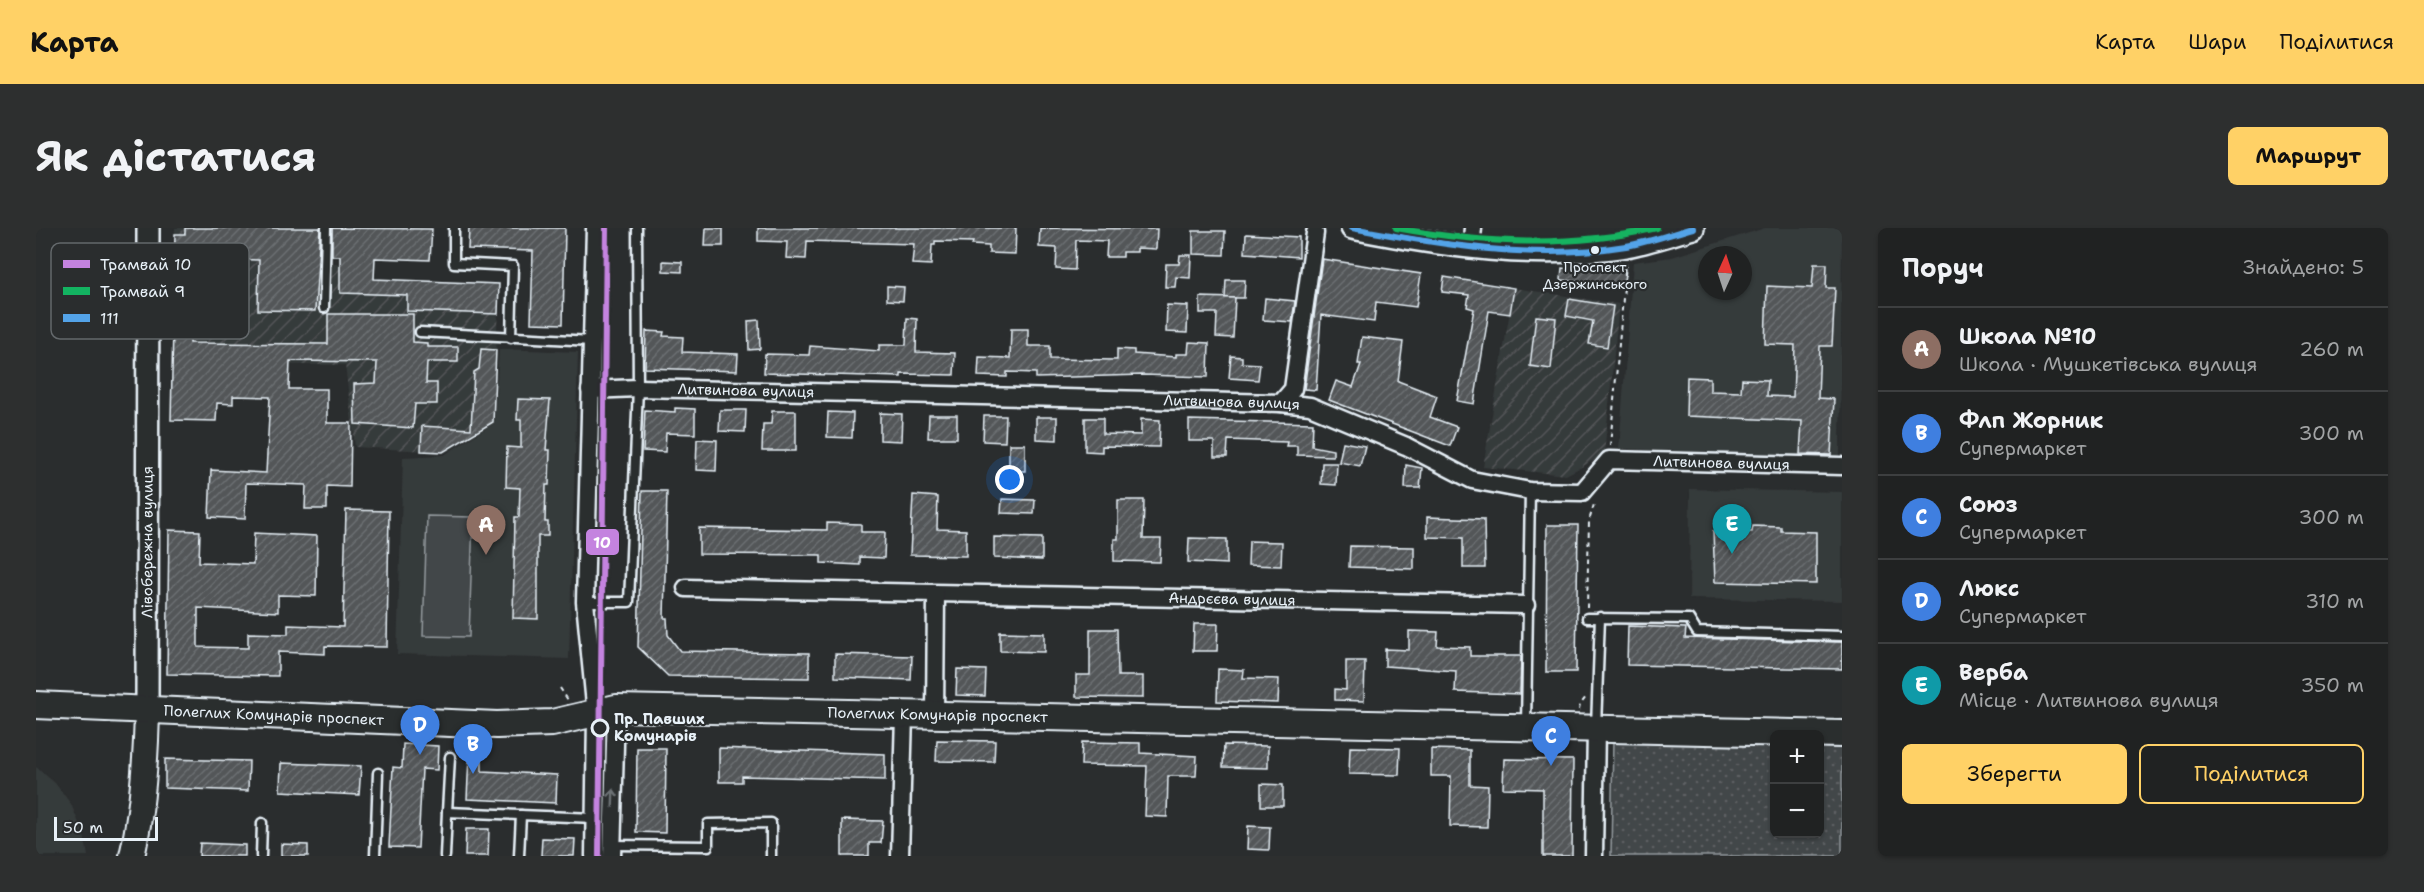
<!DOCTYPE html>
<html lang="uk">
<meta charset="utf-8">
<style>
:root{--surface:#202222;--page:#2d2f2f;--text:#f1f3f6;--muted:#a2a4a5;--line:#3d3f40;--accent:#ffd166}
body{margin:0;font-family:"Shantell Sans",sans-serif;background:var(--page);color:var(--text)}
.controls{position:absolute;right:18px;bottom:18px;display:grid;overflow:hidden;border-radius:9px;box-shadow:0 2px 4px #0004}
.controls button{width:54px;height:54px;display:grid;place-items:center;padding:0;border:0;border-bottom:2px solid var(--line);background:var(--surface);color:var(--text);font:30px sans-serif}
.compass{position:absolute;left:1662px;top:18px;width:54px;height:54px;border-radius:50%;background:var(--surface);box-shadow:0 2px 4px #0004;rotate:3deg}
.scale{position:absolute;left:18px;bottom:15px;width:104px;box-sizing:border-box;padding-left:6px;border:3px solid #e8f1f8;border-top:0;font-size:16px;line-height:21px;white-space:nowrap;color:#e8f1f8;-webkit-text-stroke:4px #2a2d2e;paint-order:stroke}
.you{position:absolute;left:974px;top:252px;width:21px;height:21px;margin:-15px;border:4px solid #fff;border-radius:50%;background:#1a73e8;box-shadow:0 0 0 9px #1a73e833}
.badge{display:grid;place-items:center;width:39px;height:39px;border-radius:50%;background:var(--accent);color:#fff;font-size:20px;font-weight:700}
.pin{position:absolute;translate:-50% -50px;filter:drop-shadow(0 2px 3px #0008)}
.pin::after{content:'';position:absolute;top:32px;width:21px;height:18px;background:inherit;clip-path:polygon(0 0,100% 0,50% 100%)}
.list{margin:0;padding:0;list-style:none}
h2{display:flex;justify-content:space-between;align-items:center;height:78px;margin:0;padding:0 24px;font-size:26px}
h2 small{font-size:20px;font-weight:400;color:var(--muted)}
.list li{display:grid;grid-template-columns:39px 1fr auto;gap:18px;align-items:center;box-sizing:border-box;height:84px;padding:0 24px;border-top:2px solid var(--line)}
.list b{display:block;font-size:22px;white-space:nowrap}
.list p{margin:0;font-size:20px;white-space:nowrap;color:var(--muted)}
.list em{font-size:20px;font-style:normal;color:var(--muted)}
.actions{display:flex;gap:12px;padding:18px 24px}
.actions a{flex:1;padding:14px 0;border:2px solid var(--accent);border-radius:9px;text-align:center;font-size:21px;color:var(--accent)}
.actions .main{background:var(--accent);color:#111}
.map{position:relative;flex:none;width:1806px;height:628px;overflow:hidden;border-radius:9px}
header{display:flex;align-items:center;gap:36px;box-sizing:border-box;height:84px;padding:0 30px;background:var(--accent);color:#111}
header strong{font-size:28px}
nav{display:flex;gap:33px;margin-inline-start:auto;font-size:21px}
.intro{display:flex;align-items:center;justify-content:space-between;box-sizing:border-box;height:144px;padding:0 36px}
h1{margin:0;font-size:42px}
.button{padding:15px 27px;border-radius:9px;background:var(--accent);color:#111;font-size:21px;font-weight:700}
main{display:flex;gap:36px;padding:0 36px}
aside{flex:1;background:var(--surface);border-radius:9px;box-shadow:0 2px 4px #0004}
.map>svg:first-child{display:block}
.built{fill:#363a3b;fill-rule:evenodd}
.industrial{fill:url(#industrial-furrows)}
.grass{fill:url(#grass-dots);stroke:#959ca0;stroke-width:1.5}
.garden{fill:#424648;stroke:#959ca0;stroke-width:1.5}
.building{fill:url(#building-hatch);stroke:#e8f1f8;stroke-width:1.5}
.lines{fill:none;stroke-linecap:round;stroke-linejoin:round}
.service-casing{stroke:#e8f1f8;stroke-width:13}
.minor-casing{stroke:#e8f1f8;stroke-width:21}
.tertiary-casing{stroke:#e8f1f8;stroke-width:26}
.secondary-casing{stroke:#e8f1f8;stroke-width:28}
.primary-casing{stroke:#e8f1f8;stroke-width:30}
.path{stroke:#e8f1f8;stroke-width:2;stroke-dasharray:4.5 4.5;stroke-linecap:butt}
.service{stroke:#2a2d2e;stroke-width:8}
.minor{stroke:#2a2d2e;stroke-width:16}
.tertiary{stroke:#2a2d2e;stroke-width:21}
.secondary{stroke:#2a2d2e;stroke-width:24}
.primary{stroke:#2a2d2e;stroke-width:26}
.bus-1-casing{stroke:#2a2d2e;stroke-width:10}
.bus-1{stroke:#53a3e8;stroke-width:6}
.tram-1-casing{stroke:#2a2d2e;stroke-width:10}
.tram-2-casing{stroke:#2a2d2e;stroke-width:10}
.tram-1{stroke:#c483df;stroke-width:6}
.tram-2{stroke:#13b361;stroke-width:6}
.oneway{stroke:#6c7275}
.bus-dot{fill:#e8f1f8;stroke:#2a2d2e;stroke-width:2}
.stop-dot{fill:#2a2d2e;stroke:#e8f1f8;stroke-width:3}
.labels{text-anchor:middle;stroke-width:4.5;stroke-linejoin:round;paint-order:stroke}
.bus-label{font-size:14px;fill:#e8f1f8;stroke:#2a2d2e}
.street-label{font-size:15px;fill:#e8f1f8;stroke:#2a2d2e}
.stop-label{font-size:15px;font-weight:bold;fill:#e8f1f8;stroke:#2a2d2e;text-anchor:start}
.key{fill:#2a2d2e;stroke:#63686b;stroke-width:1.5}
.key-label{font-size:16px;fill:#e8f1f8}
.line-badge{stroke:#2a2d2e;stroke-width:2}
.badge-label{font-size:16px;text-anchor:middle;font-weight:bold;fill:#fff}
</style>
<header>
<strong>Карта</strong>
<nav><a>Карта</a><a>Шари</a><a>Поділитися</a></nav>
</header>
<div class="intro"><h1>Як дістатися</h1><a class="button">Маршрут</a></div>
<main>
<div class="map">
<svg width="1806" height="628" viewBox="0 0 1806 628">
<defs>
<pattern id="industrial-furrows" width="10" height="10" patternUnits="userSpaceOnUse" patternTransform="scale(1.5)"><rect width="10" height="10" fill="#363a3b"/><path d="M-1 1l2-2M0 10L10 0M9 11l2-2" fill="none" stroke="#535758"/></pattern>
<pattern id="grass-dots" width="8" height="8" patternUnits="userSpaceOnUse" patternTransform="scale(1.5)"><rect width="8" height="8" fill="#424648"/><path d="M2 2h.1M6 6h.1" fill="none" stroke="#5d6163" stroke-width="1.8" stroke-linecap="round"/></pattern>
<pattern id="building-hatch" width="6" height="6" patternUnits="userSpaceOnUse" patternTransform="scale(1.5)"><rect width="6" height="6" fill="#535759"/><path d="M-1 1l2-2M0 6l6-6M5 7l2-2" fill="none" stroke="#6c7072"/></pattern>
</defs>
<rect width="100%" height="100%" fill="#2a2d2e"/>
<filter id="ink" filterUnits="userSpaceOnUse"><feTurbulence type="fractalNoise" baseFrequency=".0167" numOctaves="2"/><feDisplacementMap in="SourceGraphic" scale="12" xChannelSelector="R" yChannelSelector="G"/><feConvolveMatrix kernelMatrix="1 2 1 2 8 2 1 2 1" color-interpolation-filters="sRGB"/></filter>
<g filter="url(#ink)">
<g class="built">
<path d="M1729 0H1806L1804 229 1583 221 1597 34 1636 29ZM1671 27H1707V63H1671Z"/>
<path d="M463 121 542 124 533 431 361 426 367 229 408 227 458 195Z"/>
<path d="M1654 261 1806 264V373L1653 371Z"/>
<path d="M0 539 19 555 35 576 48 607 52 628H0Z"/>
</g>
<g class="industrial">
<path d="M139 0H281V31L304 36H339V51L463 56 457 194 407 224 319 219 309 137 136 136Z"/>
<path d="M1478 60 1583 76 1568 227 1530 247 1447 239Z"/>
</g>
<path class="grass" d="M1577 512 1738 515V606H1784V516H1806V628H1575Z"/>
<path class="garden" d="M391 288 437 289 433 409 387 408Z"/>
<g class="building">
<path d="M149 0H284L279 83 222 82 223 32 185 31 184 92 154 91V115L292 116V86H377V114L391 115V119H422V134H391L390 155H401V176H379L377 200 319 196 318 156 340 155 341 134 254 133 253 161H291V195H315L314 259 291 258V281H269L270 257 210 255 209 291 173 289 175 242 230 245 234 169 197 168V176L181 175 180 193 135 192 139 6H149Z"/>
<path d="M296 0 396 1 394 32 339 30 338 51 463 56 462 86 371 83V67L304 65V28H296Z"/>
<path d="M433 0H529L527 96 495 95 497 23 432 21Z"/>
<path d="M670 0H687V18H669Z"/>
<path d="M722 0H980L979 26 953 25V18L936 17 937 14 899 13V17H896L895 37 876 36 878 16 771 13 770 31 750 30 751 14 722 13Z"/>
<path d="M1004 0 1121 1 1120 21 1101 20V24H1087V29H1070L1071 13 1040 12 1039 42 1020 41 1021 20 1003 19Z"/>
<path d="M1157 3H1189L1188 27 1157 26Z"/>
<path d="M1210 6 1263 9V29L1209 25Z"/>
<path d="M1144 27H1155L1154 50 1140 49 1139 59H1129L1130 36H1143Z"/>
<path d="M1286 31 1385 46 1380 79 1340 74 1338 94 1285 87 1280 162 1268 161Z"/>
<path d="M627 33 646 34V44L627 43Z"/>
<path d="M1778 36H1791L1790 60H1799L1796 118H1784L1782 170 1798 171 1795 227 1764 226 1766 193 1650 188 1651 149 1674 150V163L1705 164 1706 151 1732 152 1731 168 1757 169 1759 117 1729 116 1731 58 1776 60Z"/>
<path d="M1544 37 1589 41 1588 58 1525 52 1526 40 1543 42Z"/>
<path d="M1408 49 1478 60 1474 86 1453 83 1438 176 1421 173 1438 81 1431 79 1433 67 1406 64Z"/>
<path d="M1190 52H1209L1208 70H1189Z"/>
<path d="M851 58 868 59 867 73 851 72Z"/>
<path d="M1164 69 1199 70 1197 110 1180 109 1181 85H1164Z"/>
<path d="M1229 70 1259 73 1256 94 1227 92Z"/>
<path d="M1533 71 1577 78 1571 119 1553 116 1557 93 1530 88Z"/>
<path d="M1131 77 1152 78 1151 105 1130 104Z"/>
<path d="M1500 88 1520 90 1515 141 1494 138Z"/>
<path d="M871 90 881 91 880 124 919 125 918 147 865 146V149L728 145 729 126 773 127 774 118 843 123V117H870Z"/>
<path d="M723 92 724 121 713 122 712 93Z"/>
<path d="M975 101H992V118H1014V131L1081 132V121L1098 122V126L1140 129V126H1152L1153 114 1173 115 1172 149 1107 147 1000 150V145L971 144V149L942 148 943 129 974 130Z"/>
<path d="M610 103 628 104 627 108 647 109 646 124 702 126 701 143 609 140Z"/>
<path d="M1326 109 1367 114 1362 153 1401 168 1394 189 1421 199 1414 218 1293 172 1300 153 1317 159 1325 136H1322Z"/>
<path d="M445 121 460 122 457 194 407 224 385 223 386 198 435 201 438 144 443 141Z"/>
<path d="M1195 128 1206 129V135L1224 136 1222 152 1193 150Z"/>
<path d="M482 171 514 172 510 222H514L513 257H510L509 294H512V308H502V391L477 390 479 289H483L484 260 470 259 471 219 485 220V192H481Z"/>
<path d="M639 180 659 181V206L630 205 629 224 607 223 609 182 639 184Z"/>
<path d="M684 182H710L709 204 683 203Z"/>
<path d="M736 183H760V223H726L727 196H735Z"/>
<path d="M792 184 817 185 816 210 791 209Z"/>
<path d="M844 185 866 186 865 213 844 212Z"/>
<path d="M893 187H921V210H892Z"/>
<path d="M948 188H970L969 214 947 213Z"/>
<path d="M1000 189H1021V212L1000 211Z"/>
<path d="M1049 190H1067V206L1105 207V191L1124 192 1123 219 1066 218V224L1049 223Z"/>
<path d="M1153 192 1277 195 1276 218 1297 222V228L1261 227V218H1250L1251 214 1192 212 1191 229H1178V213H1153Z"/>
<path d="M661 211 681 212 680 243 660 242Z"/>
<path d="M1307 214 1329 218 1324 238 1303 234Z"/>
<rect x="973" y="216" width="16" height="27"/>
<path d="M1286 235H1301L1300 257 1285 256Z"/>
<path d="M1370 237 1386 240 1384 260H1369Z"/>
<path d="M606 263H631L628 390H631L632 407 644 423 773 425V450L632 448 602 419Z"/>
<path d="M877 267 902 269 901 301 930 302V328L874 327Z"/>
<path d="M966 271 999 272 998 286 965 285Z"/>
<path d="M1082 272H1108L1107 311H1125L1124 334 1078 333V311H1082Z"/>
<path d="M310 282 353 283 351 419 289 418V426L242 424V448L131 446 133 302 164 303 163 334 217 336 218 305 281 308 280 368 242 367V384L162 380V419L212 420V405L252 406V397L307 399Z"/>
<path d="M1391 289 1448 291 1449 340H1427V310L1391 309Z"/>
<path d="M791 295 825 296V304H849L848 330 824 329V337L785 335V327L663 326V300L791 302Z"/>
<path d="M1511 297H1542L1540 444H1510Z"/>
<path d="M1717 298 1745 299V303L1780 304V356L1679 354 1677 303 1716 304Z"/>
<path d="M958 309 1006 310V332L958 330Z"/>
<path d="M1153 310 1191 311V336L1152 334Z"/>
<path d="M1213 313 1246 314 1245 338 1212 337Z"/>
<path d="M1314 318 1378 319V341L1313 339Z"/>
<path d="M1158 396H1182L1181 423H1157Z"/>
<path d="M1592 398 1650 400 1649 410 1806 414V441L1591 437Z"/>
<path d="M1054 401H1081L1082 448H1107V470L1040 469V447H1054Z"/>
<path d="M1373 403 1402 404 1401 418 1434 419V428H1485L1484 466 1419 464 1420 443 1349 438V421L1373 422Z"/>
<path d="M964 404 1008 405V424L964 423Z"/>
<path d="M799 426 876 428 875 452 799 449Z"/>
<path d="M1310 433H1329L1328 473 1299 472V461L1310 462Z"/>
<path d="M921 441 950 442 949 468 920 467Z"/>
<path d="M1182 441 1208 442 1207 450 1243 451 1242 475 1181 473Z"/>
<path d="M901 512 959 513 958 534 900 533Z"/>
<path d="M1046 514 1104 515V525L1161 528 1160 548H1132L1131 589 1109 588 1111 538 1045 537Z"/>
<path d="M367 516 402 518 401 542 386 541 382 620 353 619 357 539 366 540Z"/>
<path d="M1188 517 1232 518V540L1187 539Z"/>
<path d="M1314 519 1364 520 1363 547 1313 546Z"/>
<path d="M601 520H630L629 605 600 604Z"/>
<path d="M683 520 849 526V552L706 548V554H683Z"/>
<path d="M1395 521 1434 522V557L1452 558 1451 599 1414 598 1415 548H1395Z"/>
<path d="M433 527H446V543L521 547 520 575 431 571Z"/>
<path d="M129 531 213 533 212 563 129 560Z"/>
<path d="M1468 531 1537 532 1536 628H1507V561L1467 560Z"/>
<path d="M245 535 325 538 323 567 244 563Z"/>
<path d="M1225 556 1247 557V578H1225Z"/>
<path d="M806 592 847 593 845 615H833V628H806Z"/>
<path d="M1212 598 1234 599 1233 622 1211 621Z"/>
<path d="M430 601H453L452 628H429Z"/>
<path d="M506 610 539 611 538 628H505Z"/>
<path d="M164 615 209 617V628H163Z"/>
<path d="M245 616 272 617V628H245Z"/>
</g>
<g class="lines">
<g class="service-casing">
<g id="service">
<path d="M418 0V35L477 38 475 110"/>
<path d="M288 80 290 0"/>
<path d="M384 104 556 113"/>
<path d="M549 374H593L602 160 601 0"/>
<path d="M1551 390 1653 391 1661 404 1806 408"/>
<path d="M1490 497 1494 263"/>
<path d="M1560 499 1564 389"/>
<path d="M411 584 414 529"/>
<path d="M576 617 672 618V596L735 595V628"/>
<path d="M225 628 226 595"/>
<path d="M339 628 342 545"/>
<path d="M409 628 411 584 559 590"/>
<path d="M483 628 485 587"/>
</g>
</g>
<g class="minor-casing">
<g id="minor">
<path d="M1435 19 1437 0"/>
<path id="s1" d="M554 162 602 160 1245 175 1274 178 1370 218 1436 252 1494 263 1546 264 1573 232 1806 238"/>
<path d="M1245 175 1257 161 1279 5"/>
<path id="s2" d="M650 360 1490 377"/>
<path d="M899 488 900 366"/>
<path d="M558 628 560 487 549 374 559 0"/>
<path d="M576 628 580 480"/>
<path d="M864 628 868 487"/>
<path d="M1558 628 1560 500"/>
</g>
</g>
<g class="tertiary-casing">
<g id="tertiary">
<path d="M1316 0C1406 18 1499 32 1590 18 1612 14 1635 6 1657 0"/>
<path id="s3" d="M111 482 112 0"/>
</g>
</g>
<g class="secondary-casing">
<path id="secondary" d="M96 628C107 580 110 531 111 482"/>
</g>
<g class="primary-casing">
<g id="primary">
<path id="s4" d="M0 477 461 497 516 495 580 480 1806 506"/>
</g>
</g>
<g class="path">
<path d="M1574 218 1590 36"/>
<path d="M1551 380 1553 293 1559 273"/>
<path d="M524 460 532 472"/>
<path d="M1543 482 1544 477 1550 469"/>
</g>
<use href="#service" class="service"/>
<use href="#minor" class="minor"/>
<use href="#tertiary" class="tertiary"/>
<use href="#secondary" class="secondary"/>
<use href="#primary" class="primary"/>
<g class="bus-1-casing">
<path id="bus-1" d="M1316 0C1406 17 1499 33 1590 18 1613 14 1635 6 1657 0"/>
</g>
<use href="#bus-1" class="bus-1"/>
<g class="tram-1-casing">
<path id="tram-1" d="M563 628 570 0"/>
</g>
<g class="tram-2-casing">
<path id="tram-2" d="M1360 0C1448 16 1534 20 1621 0"/>
</g>
<use href="#tram-1" class="tram-1"/>
<use href="#tram-2" class="tram-2"/>
</g>
<defs><path id="oneway-shaft" d="M-6 0H5M1.5-3L5.5 0L1.5 3" fill="none" stroke-width="1.6" stroke-linecap="round" stroke-linejoin="round" transform="scale(1.5)"/></defs>
<use class="oneway" href="#oneway-shaft" transform="translate(577 570) rotate(-88)"/>
</g>
<circle class="bus-dot" cx="1559" cy="22" r="5"/>
<circle class="stop-dot" cx="564" cy="500" r="8"/>
<g class="labels">
<g class="bus-label">
<text x="1559" y="44">Проспект<tspan x="1559" dy="17">Дзержинського</tspan></text>
</g>
<g class="street-label">
<text dy="5" stroke="none"><textPath href="#s1" startOffset="156">Литвинова вулиця</textPath></text>
<text dy="5" stroke="none"><textPath href="#s1" startOffset="642">Литвинова вулиця</textPath></text>
<text dy="5" stroke="none"><textPath href="#s1" startOffset="1164">Литвинова вулиця</textPath></text>
<text dy="5" stroke="none"><textPath href="#s3" startOffset="168">Лівобережна вулиця</textPath></text>
<text dy="5" stroke="none"><textPath href="#s2" startOffset="546">Андрєєва вулиця</textPath></text>
<text dy="5" stroke="none"><textPath href="#s4" startOffset="238">Полеглих Комунарів проспект</textPath></text>
<text dy="5" stroke="none"><textPath href="#s4" startOffset="904">Полеглих Комунарів проспект</textPath></text>
</g>
<g class="stop-label">
<text x="578" y="496">Пр. Павших<tspan x="578" dy="17">Комунарiв</tspan></text>
</g>
</g>
<rect x="15" y="15" width="198" height="96" rx="9" class="key"/>
<rect x="27" y="32" width="27" height="8" fill="#c483df"/>
<rect x="27" y="59" width="27" height="8" fill="#13b361"/>
<rect x="27" y="86" width="27" height="8" fill="#53a3e8"/>
<g class="key-label">
<text x="64" y="42">Трамвай 10</text>
<text x="64" y="69">Трамвай 9</text>
<text x="64" y="96">111</text>
</g>
<rect class="line-badge" x="549" y="300" width="35" height="28" rx="6" fill="#c483df"/>
<g class="badge-label">
<text x="566" y="320">10</text>
</g>
</svg>
<div class="controls">
<button>+</button>
<button>−</button>
</div>
<svg class="compass" viewBox="-18 -18 36 36"><path d="M0-13l5 13h-10z" fill="#e53935"/><path d="M0 13l5-13h-10z" fill="#a2a4a5"/></svg>
<div class="scale">50 m</div>
<div class="you"></div>
<div class="pin badge" style="left:450px;top:327px;background:#8d6e63">A</div>
<div class="pin badge" style="left:437px;top:546px;background:#3f7fe0">B</div>
<div class="pin badge" style="left:1515px;top:538px;background:#3f7fe0">C</div>
<div class="pin badge" style="left:384px;top:527px;background:#3f7fe0">D</div>
<div class="pin badge" style="left:1696px;top:326px;background:#0f9aa8">E</div>
</div>
<aside>
<h2>Поруч<small>Знайдено: 5</small></h2>
<ul class="list">
<li><span class="badge" style="background:#8d6e63">A</span><div><b>Школа №10</b><p>Школа · Мушкетівська вулиця</p></div><em>260 m</em></li>
<li><span class="badge" style="background:#3f7fe0">B</span><div><b>Флп Жорник</b><p>Супермаркет</p></div><em>300 m</em></li>
<li><span class="badge" style="background:#3f7fe0">C</span><div><b>Союз</b><p>Супермаркет</p></div><em>300 m</em></li>
<li><span class="badge" style="background:#3f7fe0">D</span><div><b>Люкс</b><p>Супермаркет</p></div><em>310 m</em></li>
<li><span class="badge" style="background:#0f9aa8">E</span><div><b>Верба</b><p>Місце · Литвинова вулиця</p></div><em>350 m</em></li>
</ul>
<div class="actions"><a class="main">Зберегти</a><a>Поділитися</a></div>
</aside>
</main>
